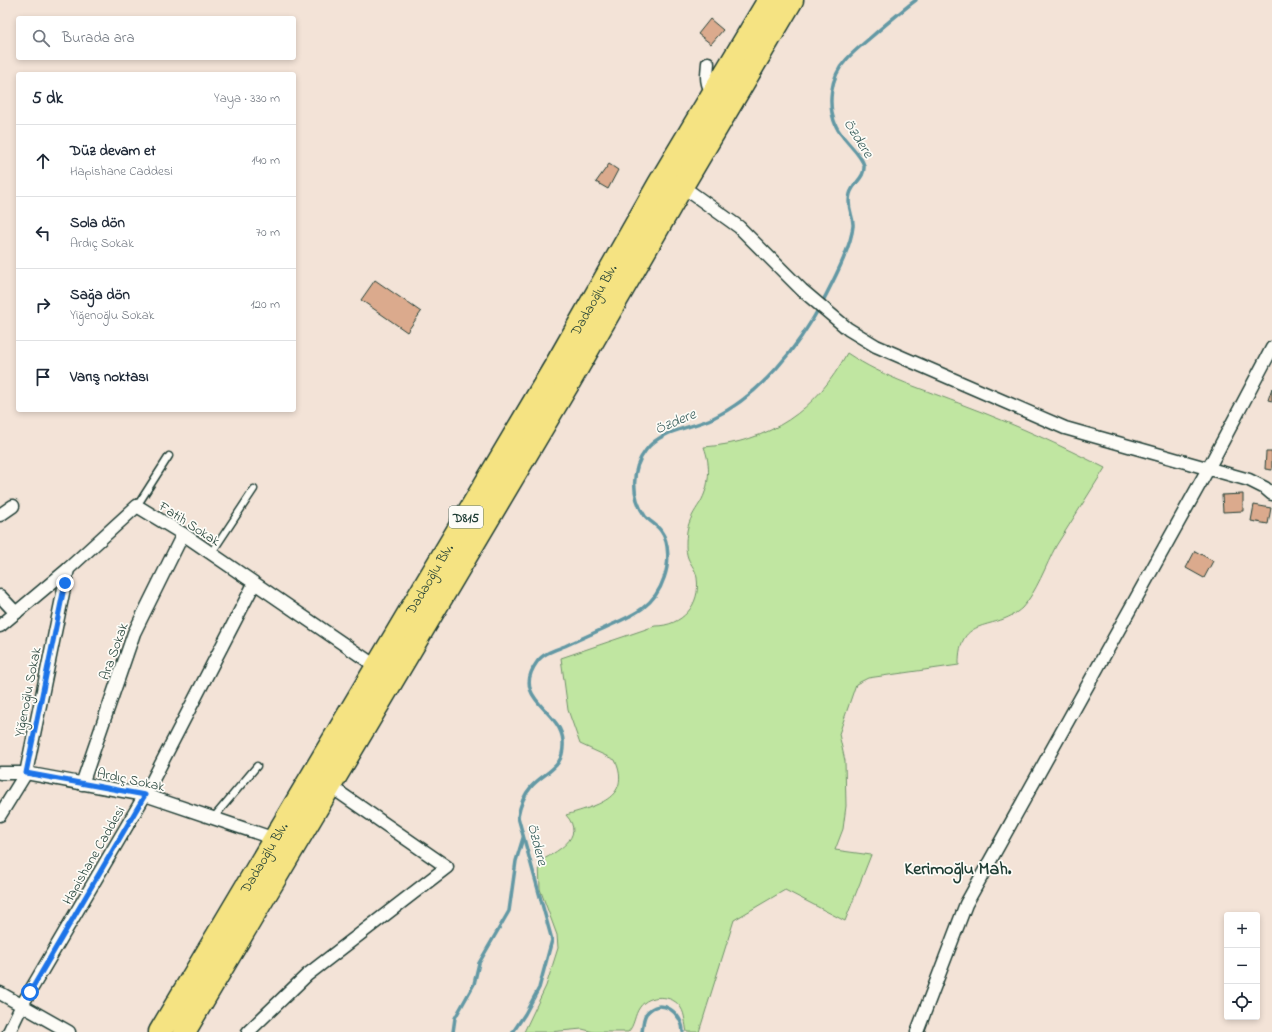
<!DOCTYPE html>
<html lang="tr">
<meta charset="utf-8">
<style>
:root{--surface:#fff;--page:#f6f6f7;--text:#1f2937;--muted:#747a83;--line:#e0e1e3}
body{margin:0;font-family:"Indie Flower",sans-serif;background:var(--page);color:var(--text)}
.controls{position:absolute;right:12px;bottom:12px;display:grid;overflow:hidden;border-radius:4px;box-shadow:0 2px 6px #0003}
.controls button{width:36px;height:36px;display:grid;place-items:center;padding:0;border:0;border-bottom:1px solid var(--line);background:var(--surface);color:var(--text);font:20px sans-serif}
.stop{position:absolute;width:12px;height:12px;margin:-9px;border:3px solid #1a73e8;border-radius:50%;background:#fff}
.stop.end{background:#1a73e8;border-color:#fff;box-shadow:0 1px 4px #0008}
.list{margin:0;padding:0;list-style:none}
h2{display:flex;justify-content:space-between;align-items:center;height:52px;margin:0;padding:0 16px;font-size:17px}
h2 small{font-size:13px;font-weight:400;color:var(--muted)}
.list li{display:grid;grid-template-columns:26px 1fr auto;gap:12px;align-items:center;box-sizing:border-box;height:72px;padding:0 16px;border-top:1px solid var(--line)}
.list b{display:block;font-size:15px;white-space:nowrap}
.list p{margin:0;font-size:13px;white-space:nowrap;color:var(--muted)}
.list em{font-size:13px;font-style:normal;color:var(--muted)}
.icon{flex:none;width:22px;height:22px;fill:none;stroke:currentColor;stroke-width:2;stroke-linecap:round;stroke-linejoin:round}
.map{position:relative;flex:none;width:1272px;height:1032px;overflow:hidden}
.search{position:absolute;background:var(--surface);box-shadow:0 2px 6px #0003;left:16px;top:16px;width:280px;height:44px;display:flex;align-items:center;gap:10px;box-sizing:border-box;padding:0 14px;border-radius:4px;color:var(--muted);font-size:15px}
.panel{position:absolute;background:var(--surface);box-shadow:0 2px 6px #0003;left:16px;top:72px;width:280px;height:340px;border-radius:4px}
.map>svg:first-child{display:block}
.green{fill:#c0e6a1;stroke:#70926a}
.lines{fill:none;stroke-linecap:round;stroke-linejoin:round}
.stream{stroke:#6298a4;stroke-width:3.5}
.building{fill:#dbaa8d;stroke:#1f3d34}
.lane-casing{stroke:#1f3d34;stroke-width:9}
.street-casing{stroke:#1f3d34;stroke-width:15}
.highway-casing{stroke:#1f3d34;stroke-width:25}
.lane{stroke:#fdfcf7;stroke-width:6}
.street{stroke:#fdfcf7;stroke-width:12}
.highway{stroke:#f5e382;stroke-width:22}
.route{stroke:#1a73e8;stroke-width:5}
.labels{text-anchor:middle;stroke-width:3.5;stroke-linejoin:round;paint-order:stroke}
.shield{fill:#fdfcf7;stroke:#62766e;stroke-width:1}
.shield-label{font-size:13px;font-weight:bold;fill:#1f3d34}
.street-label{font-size:14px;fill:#1f3d34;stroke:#fdfcf7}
.water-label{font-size:15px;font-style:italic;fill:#355b59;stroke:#fdfcf7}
.district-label{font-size:18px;font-weight:bold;fill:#1f3d34;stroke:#fdfcf7}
</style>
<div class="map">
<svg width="1272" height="1032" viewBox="0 0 1272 1032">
<rect width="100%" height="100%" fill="#f3e3d7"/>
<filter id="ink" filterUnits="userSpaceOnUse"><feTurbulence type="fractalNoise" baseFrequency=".025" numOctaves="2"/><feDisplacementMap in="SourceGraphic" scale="8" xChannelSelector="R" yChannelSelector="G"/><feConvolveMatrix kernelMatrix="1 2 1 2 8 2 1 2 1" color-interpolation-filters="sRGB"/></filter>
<g filter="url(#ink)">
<path class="green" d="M847 353C886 379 924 389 966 406 1014 424 1060 445 1105 468 1089 494 1072 520 1056 546 1046 565 1036 593 1022 608 995 633 958 613 959 665L868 678 856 684 839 734 845 761 846 806 843 829 835 850 871 855 845 921 785 890 734 920 699 1032H687C685 1024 685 1014 681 1008 673 994 649 994 640 1007 634 1015 635 1025 628 1032H594L582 1029 550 1032H524L546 986 558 948 557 935 540 889 539 862C555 852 587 838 566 815 594 806 633 799 615 760L580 744 568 710 561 658 655 626C682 626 701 605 697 578 696 570 691 565 688 558 685 550 686 539 687 531 689 520 694 512 700 503 710 486 711 465 704 447 770 442 816 411 847 353Z"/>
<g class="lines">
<g class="stream">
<path d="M453 1032 455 1018 474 984 479 963 509 911 516 861 523 838"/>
<path d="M513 1032 525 1014 539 988 552 940 518 817C520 806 523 796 531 787 545 771 565 769 563 741 561 710 510 699 537 662 543 653 555 650 565 646 580 639 594 633 609 626 634 615 655 606 664 578 669 565 670 543 661 531 657 525 650 522 645 516 631 497 631 469 646 450 662 429 690 429 713 418 760 396 799 346 823 301 833 281 851 248 853 226 854 216 846 208 850 194 853 183 865 178 864 166 862 154 842 140 836 126 827 105 830 77 846 60 853 52 862 45 870 38 885 25 900 12 916 0"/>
<path d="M642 1032C643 1026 643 1019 646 1014 661 995 683 1014 683 1032"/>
</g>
</g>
<g class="building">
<path d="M710 19 723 30 711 44 698 34Z"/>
<path d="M609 164 618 170 608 189 596 182Z"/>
<path d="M375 280 421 312 407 332 361 300Z"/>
<path d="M1272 388V401L1268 400Z"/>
<path d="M1266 452H1272V470L1265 469Z"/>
<path d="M1243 494V511L1223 512 1222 495Z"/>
<path d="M1254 505 1271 508 1268 524 1251 521Z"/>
<path d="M1195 551 1213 561 1204 578 1186 568Z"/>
</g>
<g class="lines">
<g class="lane-casing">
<g id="lane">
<path d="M137 506 169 456"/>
<path d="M211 554 254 489"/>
<path d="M214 817 257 766"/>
</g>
</g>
<g class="street-casing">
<g id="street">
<path d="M708 63C707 74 705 84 713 93"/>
<path d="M679 184 739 227 802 290 848 329 876 346 1065 428 1249 480 1265 488 1272 494"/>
<path d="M0 515 13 506"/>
<path d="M0 596 16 613"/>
<path d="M0 626 68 569 137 506 183 534 377 667"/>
<path d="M0 773H26L145 795 275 839"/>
<path d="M82 784 134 633 183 534"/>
<path d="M0 815 26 773 68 569"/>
<path d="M0 993 69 1032"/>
<path d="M9 1032 22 1005 145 795 254 584"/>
<path d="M248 1032 307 975 447 867 330 786"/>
<path d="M917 1032 966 904 1208 469 1272 348"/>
</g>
</g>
<g class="highway-casing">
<g id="highway">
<path id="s1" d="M160 1032 556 365 659 184 769 0"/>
<path d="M184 1032 571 379 682 186 792 0"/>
</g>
</g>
<use href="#lane" class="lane"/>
<use href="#street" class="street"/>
<use href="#highway" class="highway"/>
</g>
</g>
<g class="lines" filter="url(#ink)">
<path class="route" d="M30 992 145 795 26 773 65 583"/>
</g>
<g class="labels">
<rect class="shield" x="449" y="506" width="34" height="22" rx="3"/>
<g class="shield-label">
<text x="466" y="522">D815</text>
</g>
<g class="street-label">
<text dy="5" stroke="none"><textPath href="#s1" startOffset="851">Dadaoğlu Blv.</textPath></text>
<text transform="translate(190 523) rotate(33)" y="5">Fatih Sokak</text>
<text dy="5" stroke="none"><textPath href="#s1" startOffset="527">Dadaoğlu Blv.</textPath></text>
<text transform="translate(113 651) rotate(-70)" y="5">Ara Sokak</text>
<text transform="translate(27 692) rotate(-79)" y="5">Yiğenoğlu Sokak</text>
<text transform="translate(131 779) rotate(12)" y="5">Ardıç Sokak</text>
<text transform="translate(93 855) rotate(-60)" y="5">Hapishane Caddesi</text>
<text dy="5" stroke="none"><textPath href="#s1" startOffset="203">Dadaoğlu Blv.</textPath></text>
</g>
<g class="water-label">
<text transform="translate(859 138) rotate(58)" y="5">Özdere</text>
<text transform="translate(675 421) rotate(-23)" y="5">Özdere</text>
<text transform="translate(538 844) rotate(75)" y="5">Özdere</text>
</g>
<g class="district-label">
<text x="958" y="874">Kerimoğlu Mah.</text>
</g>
</g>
</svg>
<div class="controls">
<button>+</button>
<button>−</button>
<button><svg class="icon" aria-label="locate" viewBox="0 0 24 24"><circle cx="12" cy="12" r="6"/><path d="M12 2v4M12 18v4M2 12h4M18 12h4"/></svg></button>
</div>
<div class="stop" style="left:30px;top:992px"></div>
<div class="stop end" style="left:65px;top:583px"></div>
<div class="search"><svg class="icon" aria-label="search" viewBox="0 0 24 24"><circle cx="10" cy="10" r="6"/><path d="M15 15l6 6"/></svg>Burada ara</div>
<section class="panel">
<h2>5 dk<small>Yaya · 330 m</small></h2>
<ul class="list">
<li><svg class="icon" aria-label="ahead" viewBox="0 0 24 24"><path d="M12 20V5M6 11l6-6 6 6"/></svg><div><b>Düz devam et</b><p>Hapishane Caddesi</p></div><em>140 m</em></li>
<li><svg class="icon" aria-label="left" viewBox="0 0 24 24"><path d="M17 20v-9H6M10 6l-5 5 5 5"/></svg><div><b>Sola dön</b><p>Ardıç Sokak</p></div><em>70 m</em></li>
<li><svg class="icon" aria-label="right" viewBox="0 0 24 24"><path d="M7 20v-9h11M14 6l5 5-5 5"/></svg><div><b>Sağa dön</b><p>Yiğenoğlu Sokak</p></div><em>120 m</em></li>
<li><svg class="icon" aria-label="arrive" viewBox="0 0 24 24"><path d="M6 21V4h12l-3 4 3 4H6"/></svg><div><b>Varış noktası</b></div></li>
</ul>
</section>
</div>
